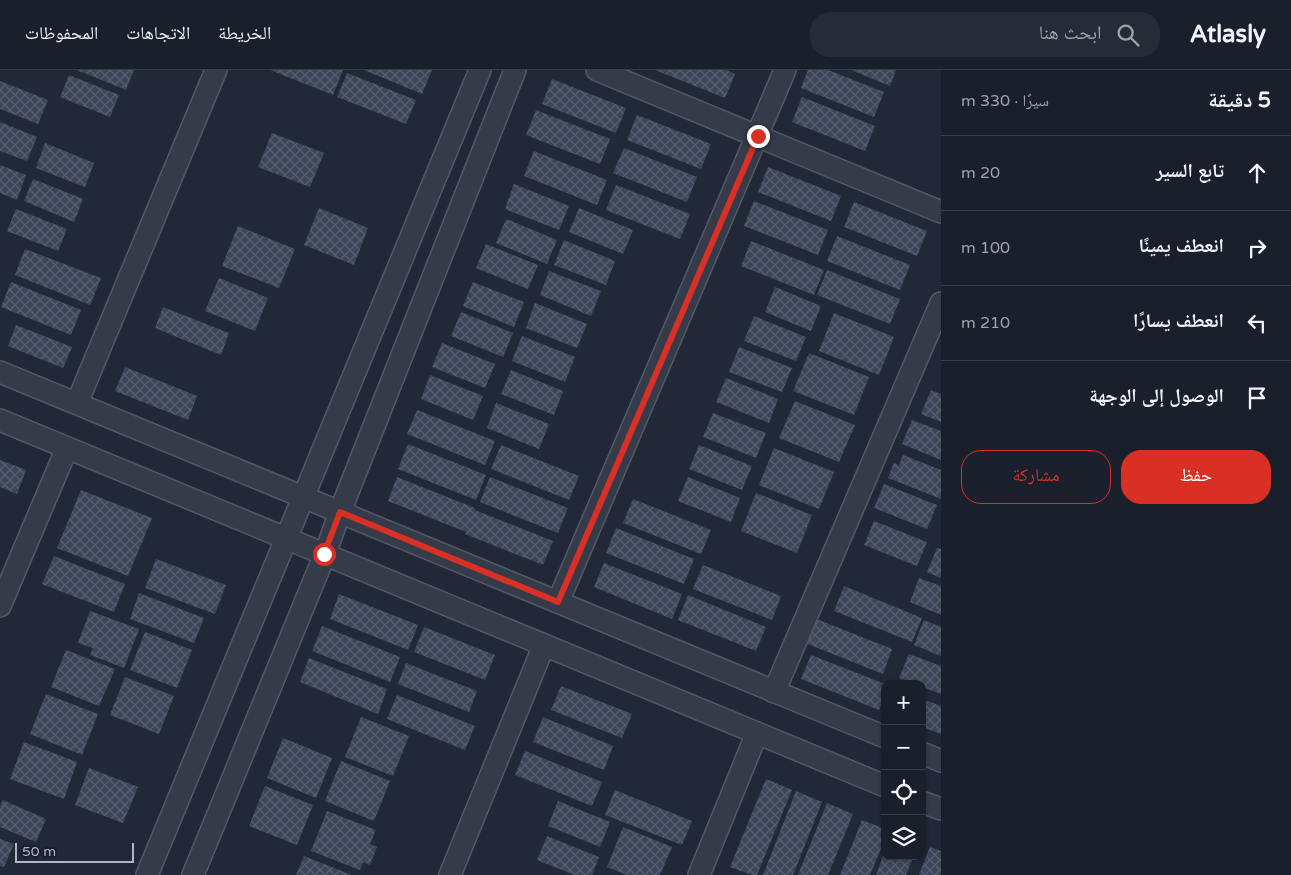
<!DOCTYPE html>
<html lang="ar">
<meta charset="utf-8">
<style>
:root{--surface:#191f2b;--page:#262c37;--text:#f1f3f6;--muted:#9fa2a9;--line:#373d47;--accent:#d93025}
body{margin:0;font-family:"Varela Round","Noto Naskh Arabic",sans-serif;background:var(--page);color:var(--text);direction:rtl}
.controls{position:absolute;right:15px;bottom:15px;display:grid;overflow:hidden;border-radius:10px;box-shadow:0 1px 4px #0004}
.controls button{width:45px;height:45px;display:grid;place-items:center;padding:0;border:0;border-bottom:1px solid var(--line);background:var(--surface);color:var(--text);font:25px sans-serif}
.scale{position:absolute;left:15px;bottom:12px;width:119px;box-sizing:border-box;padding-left:5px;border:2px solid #afb6c6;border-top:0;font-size:14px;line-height:18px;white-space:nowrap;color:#afb6c6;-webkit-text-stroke:4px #1a202e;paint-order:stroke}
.stop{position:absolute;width:15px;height:15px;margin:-11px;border:4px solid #d93025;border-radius:50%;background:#fff}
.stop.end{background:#d93025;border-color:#fff;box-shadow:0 1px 5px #0008}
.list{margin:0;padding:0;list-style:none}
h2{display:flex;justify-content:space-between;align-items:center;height:65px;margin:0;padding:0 20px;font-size:21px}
h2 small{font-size:16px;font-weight:400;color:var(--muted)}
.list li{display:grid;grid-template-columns:32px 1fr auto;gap:15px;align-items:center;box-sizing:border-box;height:75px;padding:0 20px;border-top:1px solid var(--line)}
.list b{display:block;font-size:19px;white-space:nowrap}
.list em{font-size:16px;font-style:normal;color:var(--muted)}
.actions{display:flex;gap:10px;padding:15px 20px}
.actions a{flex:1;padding:11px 0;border:1px solid var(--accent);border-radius:20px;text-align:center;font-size:18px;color:var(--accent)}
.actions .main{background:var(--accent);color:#fff}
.icon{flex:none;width:28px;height:28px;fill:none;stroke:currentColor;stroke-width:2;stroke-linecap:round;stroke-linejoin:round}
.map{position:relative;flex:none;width:941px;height:805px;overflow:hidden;direction:ltr}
header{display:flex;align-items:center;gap:30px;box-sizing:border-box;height:70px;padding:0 25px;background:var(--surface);border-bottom:1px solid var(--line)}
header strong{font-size:24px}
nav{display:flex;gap:28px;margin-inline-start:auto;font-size:18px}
.search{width:350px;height:45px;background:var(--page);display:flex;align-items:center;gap:12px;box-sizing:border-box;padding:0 18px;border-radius:20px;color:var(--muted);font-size:19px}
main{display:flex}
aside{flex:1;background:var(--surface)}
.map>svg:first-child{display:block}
.building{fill:url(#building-cross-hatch)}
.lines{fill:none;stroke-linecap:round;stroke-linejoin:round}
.minor-casing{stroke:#525967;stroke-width:24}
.minor{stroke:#353b49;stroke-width:21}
.route{stroke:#d93025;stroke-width:6}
</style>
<header>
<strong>Atlasly</strong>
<div class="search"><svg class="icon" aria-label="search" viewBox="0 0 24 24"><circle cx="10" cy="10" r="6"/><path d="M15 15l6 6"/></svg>ابحث هنا</div>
<nav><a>الخريطة</a><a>الاتجاهات</a><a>المحفوظات</a></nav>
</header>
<main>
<aside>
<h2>5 دقيقة<small>سيرًا · 330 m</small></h2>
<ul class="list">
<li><svg class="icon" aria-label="ahead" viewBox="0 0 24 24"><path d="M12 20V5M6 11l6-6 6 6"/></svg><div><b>تابع السير</b></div><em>20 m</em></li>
<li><svg class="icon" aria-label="right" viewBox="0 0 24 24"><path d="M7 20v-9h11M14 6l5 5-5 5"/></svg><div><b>انعطف يمينًا</b></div><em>100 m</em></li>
<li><svg class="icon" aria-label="left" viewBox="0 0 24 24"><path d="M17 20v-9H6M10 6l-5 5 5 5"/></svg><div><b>انعطف يسارًا</b></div><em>210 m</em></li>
<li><svg class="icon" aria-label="arrive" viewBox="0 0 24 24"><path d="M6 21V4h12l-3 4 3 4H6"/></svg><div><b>الوصول إلى الوجهة</b></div></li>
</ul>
<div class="actions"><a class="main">حفظ</a><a>مشاركة</a></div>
</aside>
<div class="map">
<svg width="941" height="805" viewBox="0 0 941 805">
<defs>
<pattern id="building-cross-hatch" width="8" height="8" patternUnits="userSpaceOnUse" patternTransform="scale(1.25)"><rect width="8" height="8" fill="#3d4659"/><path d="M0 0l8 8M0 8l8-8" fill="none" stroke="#565e6f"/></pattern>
</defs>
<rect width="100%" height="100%" fill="#212939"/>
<g class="building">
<path d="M77 0H134L126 20Z"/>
<path d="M270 0H343L333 25Z"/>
<path d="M364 0H432L422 24Z"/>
<path d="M655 0H726L735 4 725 28Z"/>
<path d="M808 0H828L884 22 874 47 801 18Z"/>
<path d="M851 0H896L890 16Z"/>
<path d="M347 3 416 30 406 54 337 27Z"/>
<path d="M69 5 119 25 110 47 60 27Z"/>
<path d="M552 9 626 38 616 63 542 34Z"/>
<path d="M0 11 48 30 38 54 0 39Z"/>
<path d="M802 27 875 56 865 81 792 52Z"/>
<path d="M536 40 610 69 600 94 526 65Z"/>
<path d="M637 45 711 74 701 99 627 70Z"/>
<path d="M0 52 37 67 27 91 0 81Z"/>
<path d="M272 63 324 83 310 117 258 97Z"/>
<path d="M45 73 94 93 85 117 36 98Z"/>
<path d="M624 78 697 107 687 132 613 103Z"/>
<path d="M534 81 607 110 597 135 524 106Z"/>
<path d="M0 95 26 105 17 130 0 123Z"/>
<path d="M768 97 841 126 831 151 758 122Z"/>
<path d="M33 109 83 129 74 152 24 131Z"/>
<path d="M514 114 569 136 559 160 505 139Z"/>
<path d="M616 115 690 144 680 169 606 140Z"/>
<path d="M754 131 828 160 818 185 744 156Z"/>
<path d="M854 132 927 161 917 186 844 157Z"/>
<path d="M319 138 368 158 354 195 304 175Z"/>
<path d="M579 138 633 160 623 184 569 162Z"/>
<path d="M16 139 67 159 58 181 7 161Z"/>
<path d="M506 149 557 170 547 194 496 173Z"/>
<path d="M238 156 295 179 279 218 222 196Z"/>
<path d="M837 166 910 195 900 220 827 191Z"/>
<path d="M564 170 615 191 606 215 554 195Z"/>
<path d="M751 171 824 200 814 225 741 196Z"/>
<path d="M486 174 538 195 528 219 476 198Z"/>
<path d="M25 179 101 208 90 235 15 205Z"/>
<path d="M827 200 900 229 890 254 817 225Z"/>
<path d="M549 201 601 221 591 246 540 225Z"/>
<path d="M219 208 268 228 255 261 205 241Z"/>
<path d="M11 212 81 240 71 265 1 237Z"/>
<path d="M473 212 524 232 514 257 463 236Z"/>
<path d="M775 217 821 236 811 261 765 242Z"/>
<path d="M535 233 587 254 577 278 526 258Z"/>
<path d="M163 237 229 263 221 285 155 258Z"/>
<path d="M461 242 513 263 503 287 451 266Z"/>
<path d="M834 243 894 267 879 305 819 281Z"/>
<path d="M754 246 806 267 796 291 744 271Z"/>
<path d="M16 255 72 277 63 298 8 276Z"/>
<path d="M522 266 575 287 565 312 512 291Z"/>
<path d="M442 273 495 294 485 318 432 297Z"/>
<path d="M739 277 792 298 782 322 729 302Z"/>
<path d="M809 283 869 307 854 345 793 321Z"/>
<path d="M125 297 197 326 188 350 115 321Z"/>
<path d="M511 300 563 321 554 345 501 324Z"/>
<path d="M430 305 483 326 473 350 421 329Z"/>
<path d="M726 308 778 329 769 353 716 332Z"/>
<path d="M931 320 941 324V352L921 344Z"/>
<path d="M795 331 855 355 839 392 779 368Z"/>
<path d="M496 333 549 354 539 379 487 358Z"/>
<path d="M417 340 495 371 485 395 407 364Z"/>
<path d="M713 343 766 363 756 388 703 367Z"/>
<path d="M912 350 941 361V390L902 374Z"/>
<path d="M408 374 486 405 476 430 398 399Z"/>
<path d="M501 375 579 406 569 430 491 399Z"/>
<path d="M699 375 752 396 742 420 689 399Z"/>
<path d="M774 378 834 402 819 439 759 415Z"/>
<path d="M903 385 941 400V429L888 408 894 393 899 395Z"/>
<path d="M0 390 26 400 17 424 0 417Z"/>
<path d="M397 407 475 438V440L553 471 543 495 465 464 466 462 388 431Z"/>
<path d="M490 407 568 438 558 463 480 432Z"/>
<path d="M688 407 740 428 731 452 678 431Z"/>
<path d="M884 414 937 435 927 459 874 438Z"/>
<path d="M81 420 152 448 128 506 57 478Z"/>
<path d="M756 423 812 445 797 483 741 461Z"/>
<path d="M633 429 711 460 701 484 623 453Z"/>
<path d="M874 451 927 472 917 496 864 475Z"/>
<path d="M616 458 694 489 684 514 606 483Z"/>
<path d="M937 478 941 479V508L927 502Z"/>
<path d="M54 486 125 514 114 542 42 514Z"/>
<path d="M156 489 226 515 215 544 145 518Z"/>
<path d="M604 493 682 524 672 549 594 517Z"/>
<path d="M703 495 781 526 772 550 693 519Z"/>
<path d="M919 508 941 516V545L910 532Z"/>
<path d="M844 516 922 548 912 572 834 541Z"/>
<path d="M139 523 204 548 194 573 130 549Z"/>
<path d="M339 524 418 555 408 580 330 549Z"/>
<path d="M688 525 766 557 756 581 678 550Z"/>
<path d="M90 541 139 559 124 598 90 585 93 578 78 573Z"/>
<path d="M814 548 892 579 883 604 805 573Z"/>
<path d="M924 550 941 557V586L914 575Z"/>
<path d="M322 556 400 587 390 612 312 581Z"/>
<path d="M424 557 495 585 485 610 414 582Z"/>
<path d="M145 562 192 580 177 618 130 600Z"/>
<path d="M66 580 115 599 99 636 51 617Z"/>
<path d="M909 584 941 596V624L922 617V614H914L899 608Z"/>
<path d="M811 585 885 614V626L879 640 801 609Z"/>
<path d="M309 588 387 619 378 644 300 612Z"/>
<path d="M406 593 477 621 469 642 398 614Z"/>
<path d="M125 607 174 626 159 664 110 645Z"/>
<path d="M561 616 632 644 622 668 551 640Z"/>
<path d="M46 624 98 644 82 685 30 664Z"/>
<path d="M397 625 475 656 465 680 387 649Z"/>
<path d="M922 629 941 636V664L922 657Z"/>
<path d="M361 647 409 666 393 706 345 687Z"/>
<path d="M543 647 613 676 604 700 533 672Z"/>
<path d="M283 668 332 688 316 728 267 708Z"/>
<path d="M24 672 77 692 64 729 10 709Z"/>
<path d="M525 681 602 712 592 736 515 705Z"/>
<path d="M341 691 390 711 374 751 325 731Z"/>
<path d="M89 698 138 717 123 753 75 735Z"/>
<path d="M766 709 792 720 757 805H752L730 797Z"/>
<path d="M265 716 313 735 297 775 249 756Z"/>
<path d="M615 720 692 751 682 775 605 745Z"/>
<path d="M796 721 822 732 793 805H763Z"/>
<path d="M3 730 46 749 36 772 0 757V736Z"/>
<path d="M558 731 610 752 600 777 548 756Z"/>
<path d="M827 733 853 744 828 805H798Z"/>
<path d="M327 741 376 760 370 774 377 777 370 795 363 792 360 800 311 781Z"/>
<path d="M862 750 885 759V769L870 805H840Z"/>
<path d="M623 757 672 777 660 805H627L607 797Z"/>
<path d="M547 766 599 787 592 805H574L537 790Z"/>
<path d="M0 769 14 774 4 797 0 796Z"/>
<path d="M930 777 941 781V805H919Z"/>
<path d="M304 786 352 805H296Z"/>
<path d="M883 786H914L906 805H876Z"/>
</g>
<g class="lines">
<g class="minor-casing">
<g id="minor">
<path d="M597 0 941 142"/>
<path d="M0 302 885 667"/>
<path d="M77 333 216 0"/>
<path d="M0 350 885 716"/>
<path d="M558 532 785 0"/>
<path d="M0 536 67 378"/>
<path d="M774 622 941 233"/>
<path d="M922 683 941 691"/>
<path d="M922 732 941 739"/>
<path d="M147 805 480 0"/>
<path d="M193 805 325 484 340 442 515 0"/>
<path d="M450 805 544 575"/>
<path d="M699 805 757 663"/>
</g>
</g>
<use href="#minor" class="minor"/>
</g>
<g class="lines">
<path class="route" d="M324 484 340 442 558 532 758 66"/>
</g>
</svg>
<div class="controls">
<button>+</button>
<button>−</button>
<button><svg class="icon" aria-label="locate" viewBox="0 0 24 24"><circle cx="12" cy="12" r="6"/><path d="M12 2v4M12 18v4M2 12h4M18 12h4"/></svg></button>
<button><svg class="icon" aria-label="layers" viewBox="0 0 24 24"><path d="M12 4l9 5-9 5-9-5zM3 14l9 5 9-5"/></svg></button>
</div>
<div class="scale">50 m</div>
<div class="stop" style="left:324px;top:484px"></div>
<div class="stop end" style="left:758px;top:66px"></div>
</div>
</main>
